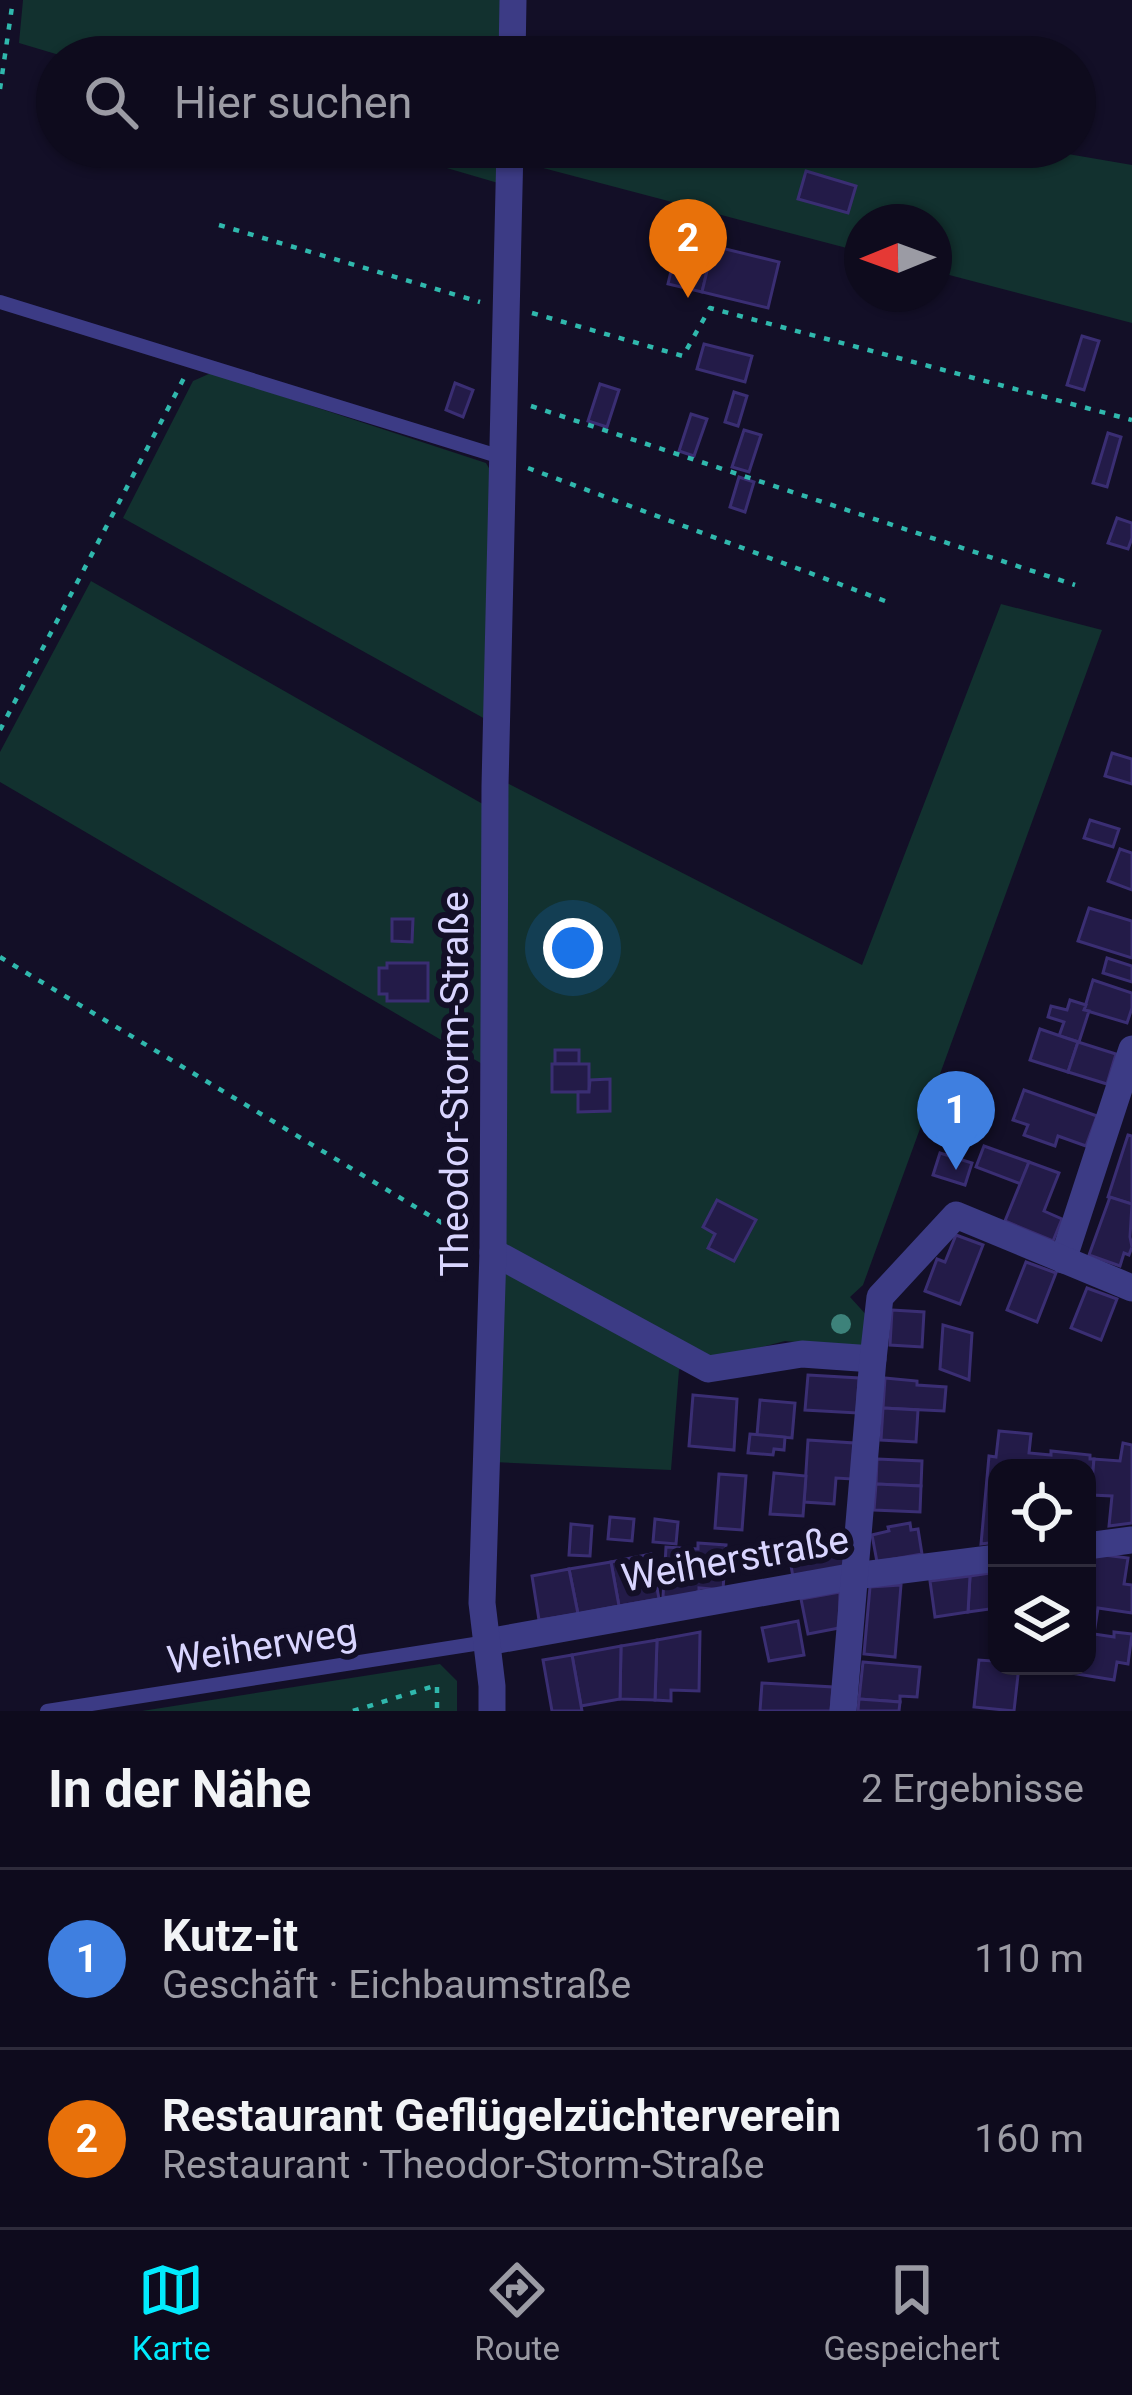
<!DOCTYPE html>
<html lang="de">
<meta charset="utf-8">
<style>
:root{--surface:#0e0b1d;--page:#171426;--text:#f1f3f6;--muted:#9b9ba4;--line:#2e2b3b;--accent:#02ebfe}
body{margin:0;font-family:Roboto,sans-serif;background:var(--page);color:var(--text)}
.controls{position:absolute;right:36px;bottom:36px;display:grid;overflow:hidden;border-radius:24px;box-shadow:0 3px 9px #0004}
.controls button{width:108px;height:108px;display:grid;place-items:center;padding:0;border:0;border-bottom:3px solid var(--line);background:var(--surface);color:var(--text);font:60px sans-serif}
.compass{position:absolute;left:844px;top:204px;width:108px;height:108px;border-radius:50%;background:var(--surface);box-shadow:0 3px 9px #0004;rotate:269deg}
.you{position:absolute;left:573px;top:948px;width:42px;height:42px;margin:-30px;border:9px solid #fff;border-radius:50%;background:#1a73e8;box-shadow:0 0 0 18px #1a73e833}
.badge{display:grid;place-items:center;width:78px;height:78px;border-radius:50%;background:var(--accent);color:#fff;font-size:39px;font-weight:700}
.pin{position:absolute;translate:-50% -99px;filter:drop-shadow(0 3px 6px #0008)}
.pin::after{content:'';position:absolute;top:63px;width:42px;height:36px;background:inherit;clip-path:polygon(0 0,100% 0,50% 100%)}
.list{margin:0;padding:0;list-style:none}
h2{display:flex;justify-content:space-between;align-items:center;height:156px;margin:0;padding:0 48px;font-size:51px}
h2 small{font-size:39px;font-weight:400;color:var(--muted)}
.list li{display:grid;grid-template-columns:78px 1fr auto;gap:36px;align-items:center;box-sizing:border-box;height:180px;padding:0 48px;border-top:3px solid var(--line)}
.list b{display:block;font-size:45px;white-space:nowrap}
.list p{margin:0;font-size:39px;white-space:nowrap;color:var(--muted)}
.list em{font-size:39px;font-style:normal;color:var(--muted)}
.icon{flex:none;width:66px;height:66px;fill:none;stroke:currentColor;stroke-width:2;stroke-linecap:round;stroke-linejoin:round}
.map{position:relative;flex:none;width:1132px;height:1711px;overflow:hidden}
.search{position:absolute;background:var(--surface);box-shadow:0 3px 9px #0004;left:36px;right:36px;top:36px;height:132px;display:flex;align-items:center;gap:30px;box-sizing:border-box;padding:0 42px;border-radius:66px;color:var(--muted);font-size:45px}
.sheet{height:516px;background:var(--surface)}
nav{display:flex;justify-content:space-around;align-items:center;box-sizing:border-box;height:168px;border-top:3px solid var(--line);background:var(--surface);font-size:33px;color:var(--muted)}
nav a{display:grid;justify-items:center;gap:6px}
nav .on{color:var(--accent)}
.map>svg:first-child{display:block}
.green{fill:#12312f}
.building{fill:#231b48;stroke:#3a2e73;stroke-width:3}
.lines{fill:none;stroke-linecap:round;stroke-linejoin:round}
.path{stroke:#30b8ad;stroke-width:4.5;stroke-dasharray:6 9;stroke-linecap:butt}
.service{stroke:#3c3b85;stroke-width:14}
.minor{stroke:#3c3b85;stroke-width:27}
.tree{fill:#3d827a}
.labels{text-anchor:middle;stroke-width:12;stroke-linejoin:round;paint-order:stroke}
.street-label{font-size:39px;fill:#d9d5ff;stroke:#130f27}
</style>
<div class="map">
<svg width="1132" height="1711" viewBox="0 0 1132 1711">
<rect width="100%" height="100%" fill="#130f27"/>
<g class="green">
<path d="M23 0H503L501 57H66L19 43Z"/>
<path d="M375 147H499L498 183Z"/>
<path d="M528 147H1027L1132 165V323L934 271V222H862V252L528 164Z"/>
<path d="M211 373 486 463 493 475 487 720 123 518 193 381Z"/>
<path d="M91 581 488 807 484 1065 0 782V752Z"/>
<path d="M1001 604 1102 630 863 1285 850 1297 870 1319 868 1339 858 1348 785 1341 715 1359 697 1348 679 1370 671 1470 493 1462 507 783 862 965Z"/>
<path d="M440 1664 457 1681V1711H142Z"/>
</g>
<g class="building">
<path d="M806 171 856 186 848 213 798 199Z"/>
<path d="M679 238 713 246 702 292 668 284Z"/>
<path d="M713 246 779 262 768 308 702 292Z"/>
<path d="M1082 336 1099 341 1084 390 1067 385Z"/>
<path d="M704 344 752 356 745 382 697 369Z"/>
<path d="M455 383 473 390 463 417 446 410Z"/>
<path d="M600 384 619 390 607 427 588 421Z"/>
<path d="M734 392 747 396 738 426 725 422Z"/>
<path d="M691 414 707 419 694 456 679 451Z"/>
<path d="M744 430 761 435 749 472 732 467Z"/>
<path d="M1108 433 1121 437 1107 487 1093 483Z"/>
<path d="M739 477 754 482 745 512 730 507Z"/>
<path d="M1117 518 1132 523V538L1128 549 1108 543Z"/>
<path d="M1112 753 1132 759V784L1105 776Z"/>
<path d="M1090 820 1119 829 1113 847 1084 838Z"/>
<path d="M1120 849 1132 853V890L1108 881Z"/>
<path d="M1089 908 1132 921V958L1078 941Z"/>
<path d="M392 919H413L412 942 392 941Z"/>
<path d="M1107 958 1132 966V982L1103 973Z"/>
<path d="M387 963H428V1001H387V994H379V968H387Z"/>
<path d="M1093 980 1132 993V1008L1127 1023 1084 1010Z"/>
<path d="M1070 1000 1086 1005 1084 1010 1089 1011 1079 1042 1059 1036 1064 1022 1048 1017 1051 1006 1067 1010Z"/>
<path d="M1040 1029 1078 1042 1068 1072 1030 1060Z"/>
<path d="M1078 1042 1116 1054 1107 1084 1068 1072Z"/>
<rect x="555" y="1050" width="24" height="14"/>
<rect x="552" y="1064" width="37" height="28"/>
<path d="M610 1079V1111L578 1112V1092H589L590 1080Z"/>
<path d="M1024 1090 1097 1116 1086 1146 1058 1136 1055 1146 1024 1135 1028 1125 1013 1120Z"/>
<path d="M1128 1135 1132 1136V1204L1108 1197Z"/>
<path d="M984 1146 1029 1162 1021 1184 976 1167Z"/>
<path d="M940 1153 972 1163 965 1185 933 1175Z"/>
<path d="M1029 1162 1059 1173 1044 1211 1062 1219 1053 1241 1005 1221Z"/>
<path d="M1110 1197 1132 1204 1130 1237 1132 1247 1129 1255 1124 1253 1120 1266 1089 1255Z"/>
<path d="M717 1200 756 1220 734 1261 708 1248 715 1234 703 1227Z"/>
<path d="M956 1235 983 1245 960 1304 925 1291 937 1259 945 1262Z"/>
<path d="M1026 1262 1056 1273 1037 1322 1007 1310Z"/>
<path d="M1087 1288 1117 1299 1101 1340 1071 1328Z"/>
<path d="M892 1310 924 1312 922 1347 890 1345Z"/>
<path d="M943 1325 972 1333 969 1380 940 1369Z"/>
<path d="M808 1375 859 1378 857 1413 805 1410Z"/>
<path d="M885 1378 917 1381V1385L946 1387 944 1411 883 1408Z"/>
<path d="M693 1395 737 1399 734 1450 689 1446Z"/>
<path d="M760 1400 795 1403 792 1438 757 1435Z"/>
<path d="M883 1408 918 1410 916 1442 881 1440Z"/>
<path d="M999 1431 1031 1434 1029 1453 1051 1455V1451L1090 1455V1459H1094L1087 1526V1468H997V1542L981 1544 989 1456 996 1457Z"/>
<path d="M750 1434 785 1437 784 1450 774 1449 773 1455 748 1453Z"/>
<path d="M808 1440 854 1443 852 1479 836 1478 834 1504 804 1502Z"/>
<path d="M1123 1443 1132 1445V1523L1109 1526 1112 1496 1091 1495 1094 1459 1120 1461Z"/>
<path d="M877 1459 922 1461 921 1486 876 1484Z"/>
<path d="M774 1473 806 1476 803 1516 770 1514Z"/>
<path d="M719 1474 746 1476 742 1530 715 1528Z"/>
<path d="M876 1484 921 1486 920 1512 874 1510Z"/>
<path d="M610 1517 634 1519 632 1541 608 1539Z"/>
<path d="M655 1519 678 1522 676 1544 653 1542Z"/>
<path d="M910 1523 911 1530 918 1529 922 1554 877 1562 872 1535 889 1531 888 1527Z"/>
<path d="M571 1524 592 1526 590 1556 569 1555Z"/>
<path d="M847 1531 844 1567 793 1577 787 1543Z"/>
<path d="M698 1543 726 1545 723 1590 699 1588V1591L683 1598 663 1597 666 1547 698 1549Z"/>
<path d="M651 1554 659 1599 619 1606 611 1562Z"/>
<path d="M1104 1555 1128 1558 1124 1584 1132 1585V1613L1098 1608 1094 1634 1114 1637V1632L1132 1634 1128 1664 1117 1662 1114 1680 1071 1673 1072 1666H1087V1558Z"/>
<path d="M611 1562 619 1606 578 1614 569 1569Z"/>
<path d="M569 1569 578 1614 539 1620 532 1576Z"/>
<path d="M997 1572V1608L968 1612 970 1576Z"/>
<path d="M970 1576 968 1612 935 1617 930 1581Z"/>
<path d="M901 1585 895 1657 864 1654 870 1587Z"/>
<path d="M840 1592 839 1628 808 1634 801 1599Z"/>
<path d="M798 1621 804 1655 769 1661 762 1628Z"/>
<path d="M700 1632 699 1691 671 1690V1701L655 1700 657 1640Z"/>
<path d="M657 1640 655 1700 620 1699 621 1646Z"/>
<path d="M994 1640 997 1641V1666H1019L1014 1711 974 1707 979 1660 992 1661Z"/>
<path d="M621 1646 620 1699 581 1706 572 1655Z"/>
<path d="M572 1655 582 1711H552L543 1660Z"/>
<path d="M863 1662 920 1667 917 1697 900 1696V1702L859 1699Z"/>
<path d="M762 1683 833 1687 831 1711H760Z"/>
<path d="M859 1699 900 1702 899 1711H858Z"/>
</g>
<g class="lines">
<g class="path">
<path d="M0 89 13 0"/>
<path d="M219 225 480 302"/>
<path d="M532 313 683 356 710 308 1132 420"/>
<path d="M531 406 1075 585"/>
<path d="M528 468 885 601"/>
<path d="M0 730 184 378"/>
<path d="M0 957 467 1238"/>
<path d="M353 1711 437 1685V1711"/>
</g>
<g class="service">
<path d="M0 302 501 457"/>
<path d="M47 1711 487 1642"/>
</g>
<g class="minor">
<path d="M512 57 513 0"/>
<path d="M493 1252 708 1369 802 1354 873 1359"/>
<path d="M1063 1260 1132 1049"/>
<path d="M1087 1546 1132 1540"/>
<path d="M487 1642 855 1576 997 1558"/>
<path d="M492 1711V1686L482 1603 493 1252 495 786 510 147"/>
<path d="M843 1711 873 1359 880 1297 956 1215 1132 1288"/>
</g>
</g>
<circle class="tree" cx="841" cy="1324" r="10"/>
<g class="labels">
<g class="street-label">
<text transform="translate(454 1084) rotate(-90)" y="14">Theodor-Storm-Straße</text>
<text transform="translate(735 1558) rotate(-10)" y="14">Weiherstraße</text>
<text transform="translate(262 1645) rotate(-9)" y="14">Weiherweg</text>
</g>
</g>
</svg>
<div class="controls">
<button><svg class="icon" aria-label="locate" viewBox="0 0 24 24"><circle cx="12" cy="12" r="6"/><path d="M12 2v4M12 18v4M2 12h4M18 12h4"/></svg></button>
<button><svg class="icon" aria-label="layers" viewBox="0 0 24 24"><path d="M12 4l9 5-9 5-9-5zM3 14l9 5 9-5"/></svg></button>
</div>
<svg class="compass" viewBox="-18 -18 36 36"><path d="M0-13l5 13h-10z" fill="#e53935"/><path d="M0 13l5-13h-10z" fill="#9b9ba4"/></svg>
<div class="you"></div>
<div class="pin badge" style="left:956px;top:1170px;background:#3f7fe0">1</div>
<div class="pin badge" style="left:688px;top:298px;background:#e8710a">2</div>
<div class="search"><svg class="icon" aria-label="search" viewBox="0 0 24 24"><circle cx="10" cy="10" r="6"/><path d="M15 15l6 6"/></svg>Hier suchen</div>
</div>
<section class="sheet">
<h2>In der Nähe<small>2 Ergebnisse</small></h2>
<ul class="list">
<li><span class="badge" style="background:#3f7fe0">1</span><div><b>Kutz-it</b><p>Geschäft · Eichbaumstraße</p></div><em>110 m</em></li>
<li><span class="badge" style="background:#e8710a">2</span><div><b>Restaurant Geflügelzüchterverein</b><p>Restaurant · Theodor-Storm-Straße</p></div><em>160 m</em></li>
</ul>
</section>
<nav>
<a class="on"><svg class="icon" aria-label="map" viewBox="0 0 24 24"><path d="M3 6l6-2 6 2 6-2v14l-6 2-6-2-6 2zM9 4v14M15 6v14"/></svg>Karte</a>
<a><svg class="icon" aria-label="directions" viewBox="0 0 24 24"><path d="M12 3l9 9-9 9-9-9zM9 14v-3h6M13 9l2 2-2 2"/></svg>Route</a>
<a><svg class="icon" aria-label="saved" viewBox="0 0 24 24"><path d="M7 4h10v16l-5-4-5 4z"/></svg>Gespeichert</a>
</nav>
